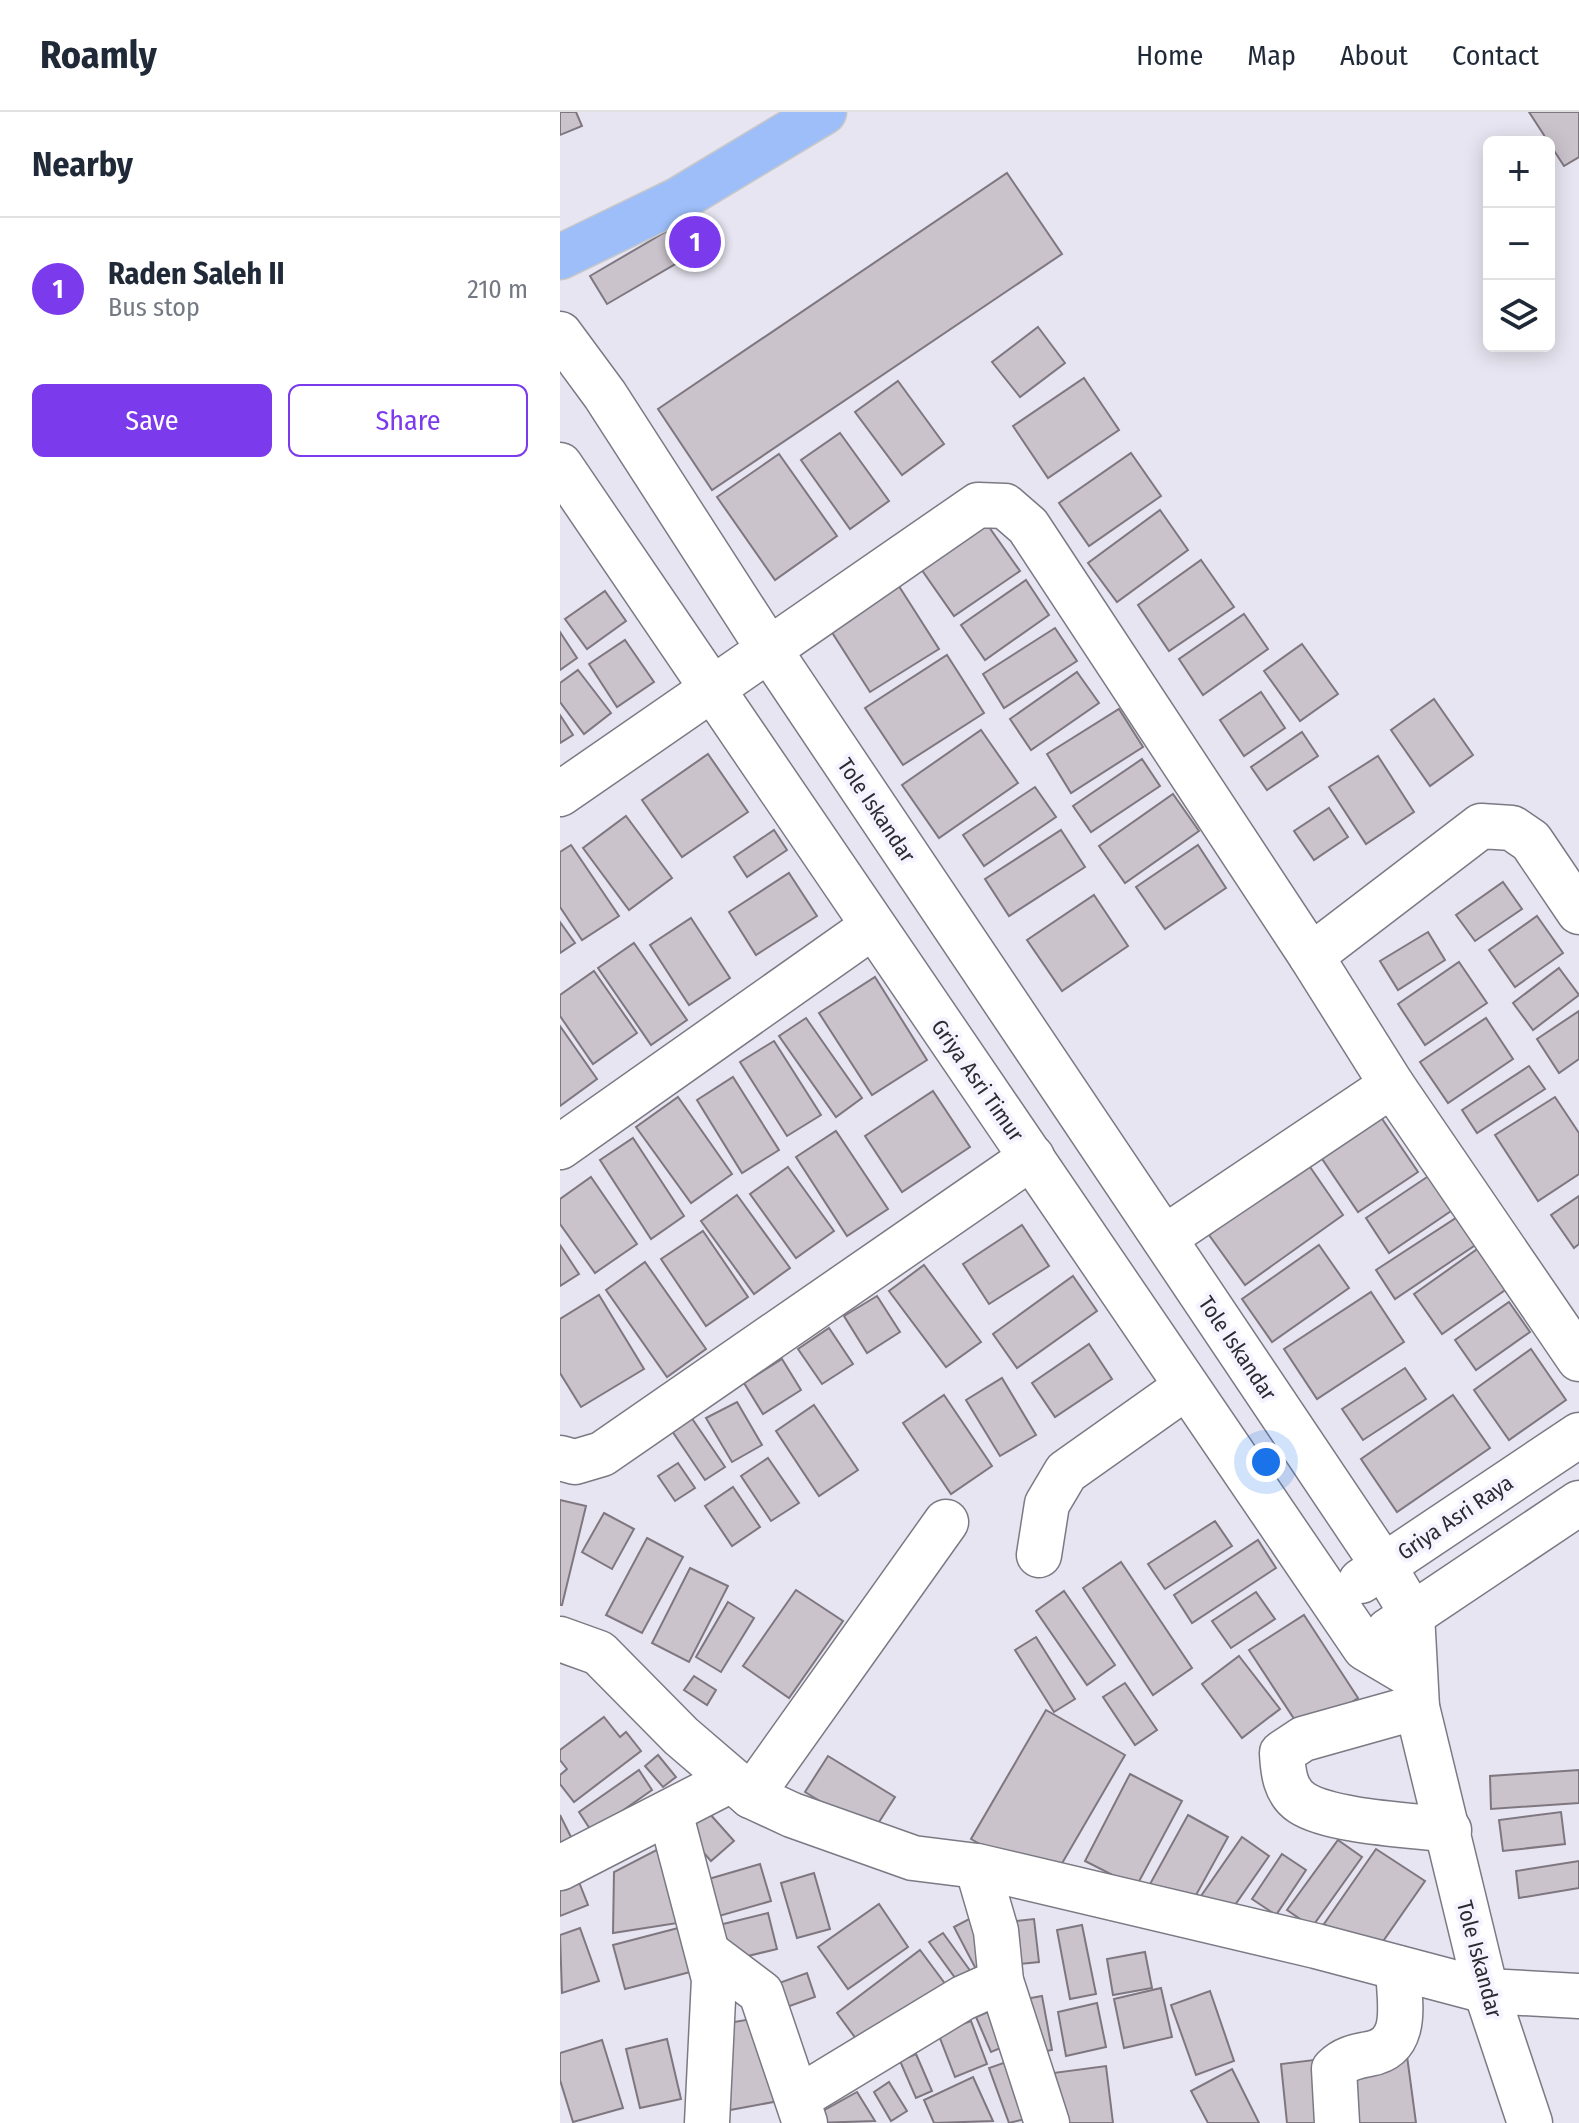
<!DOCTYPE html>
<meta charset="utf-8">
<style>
:root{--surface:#fff;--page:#f2f2f3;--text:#1f2937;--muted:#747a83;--line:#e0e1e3;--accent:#7c3aed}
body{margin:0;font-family:"Fira Sans Condensed",sans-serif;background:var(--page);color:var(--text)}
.controls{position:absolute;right:24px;top:24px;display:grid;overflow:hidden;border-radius:12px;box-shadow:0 4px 20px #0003}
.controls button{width:72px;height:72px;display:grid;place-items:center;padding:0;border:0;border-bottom:2px solid var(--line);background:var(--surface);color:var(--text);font:40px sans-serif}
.you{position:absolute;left:706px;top:1350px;width:28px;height:28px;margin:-20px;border:6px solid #fff;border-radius:50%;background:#1a73e8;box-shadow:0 0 0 12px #1a73e833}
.badge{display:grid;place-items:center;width:52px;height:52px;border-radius:50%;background:var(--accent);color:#fff;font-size:26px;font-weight:700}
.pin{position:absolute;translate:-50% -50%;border:4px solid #fff;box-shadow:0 2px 8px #0006}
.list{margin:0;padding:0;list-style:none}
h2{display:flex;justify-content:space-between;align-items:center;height:104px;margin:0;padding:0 32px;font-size:34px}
h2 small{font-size:26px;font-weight:400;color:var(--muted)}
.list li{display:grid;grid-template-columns:52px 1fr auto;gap:24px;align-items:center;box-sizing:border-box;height:144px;padding:0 32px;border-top:2px solid var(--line)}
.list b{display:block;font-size:30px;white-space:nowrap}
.list p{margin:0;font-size:26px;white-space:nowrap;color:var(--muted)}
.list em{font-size:26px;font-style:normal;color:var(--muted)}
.actions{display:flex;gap:16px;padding:24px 32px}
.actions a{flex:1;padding:18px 0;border:2px solid var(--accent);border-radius:12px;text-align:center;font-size:28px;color:var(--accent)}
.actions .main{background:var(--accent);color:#fff}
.icon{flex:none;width:44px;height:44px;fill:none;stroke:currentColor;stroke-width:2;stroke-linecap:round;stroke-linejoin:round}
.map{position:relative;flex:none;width:1019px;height:2011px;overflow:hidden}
header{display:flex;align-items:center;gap:48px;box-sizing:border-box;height:112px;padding:0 40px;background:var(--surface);border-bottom:2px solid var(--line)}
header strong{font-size:38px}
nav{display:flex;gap:44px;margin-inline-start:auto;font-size:28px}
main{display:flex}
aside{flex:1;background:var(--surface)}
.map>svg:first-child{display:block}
.building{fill:#cbc3cc;stroke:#7f7780;stroke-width:2}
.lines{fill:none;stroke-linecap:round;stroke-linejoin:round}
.minor-casing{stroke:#7b7a84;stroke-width:47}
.major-casing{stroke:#c8c8c9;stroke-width:47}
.minor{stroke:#fff;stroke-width:44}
.major{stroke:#9dbef9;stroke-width:44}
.labels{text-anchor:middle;stroke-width:8;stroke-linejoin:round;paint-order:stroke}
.street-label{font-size:22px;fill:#2c2b30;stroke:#f4f3ff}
</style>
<header>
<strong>Roamly</strong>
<nav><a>Home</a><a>Map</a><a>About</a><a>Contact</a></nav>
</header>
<main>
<aside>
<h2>Nearby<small></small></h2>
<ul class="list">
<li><span class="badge">1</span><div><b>Raden Saleh II</b><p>Bus stop</p></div><em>210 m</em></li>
</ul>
<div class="actions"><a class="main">Save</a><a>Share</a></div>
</aside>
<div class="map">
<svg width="1019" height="2011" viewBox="0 0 1019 2011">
<rect width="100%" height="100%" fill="#e7e5f1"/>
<g class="building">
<path d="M0 0H16L22 14 0 23Z"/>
<path d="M969 0H1019V45L1004 54Z"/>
<path d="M447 61 502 142 152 378 98 297Z"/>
<path d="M131 105 148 133 47 192 30 164Z"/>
<path d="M478 215 505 251 460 285 432 250Z"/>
<path d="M524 266 559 318 488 366 453 314Z"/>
<path d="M338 269 384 332 342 363 295 300Z"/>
<path d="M280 321 329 389 290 417 241 348Z"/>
<path d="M571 341 601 384 529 434 499 391Z"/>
<path d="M219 342 277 424 215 468 157 385Z"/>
<path d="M417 398 460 459 394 504 352 444Z"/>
<path d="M600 398 628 438 557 490 528 451Z"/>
<path d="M641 448 674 495 609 539 578 493Z"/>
<path d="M335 468 379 537 310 580 266 511Z"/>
<path d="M466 468 489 503 425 548 401 513Z"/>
<path d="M45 479 66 509 27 537 5 507Z"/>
<path d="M684 502 708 537 643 583 619 547Z"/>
<path d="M495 516 517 549 444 596 423 562Z"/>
<path d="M0 520 17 546 0 558Z"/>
<path d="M65 528 94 570 57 595 29 552Z"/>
<path d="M742 532 778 582 740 609 704 559Z"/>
<path d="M387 543 424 601 343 653 305 596Z"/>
<path d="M18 558 51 601 24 622 0 590V571Z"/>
<path d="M517 560 539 591 471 638 450 607Z"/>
<path d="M701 580 725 616 684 644 660 608Z"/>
<path d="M874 587 913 643 870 674 831 618Z"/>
<path d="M559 597 583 635 511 681 487 642Z"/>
<path d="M0 603 13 623 0 631Z"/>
<path d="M421 618 458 671 379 726 342 673Z"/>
<path d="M742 620 758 644 707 678 691 655Z"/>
<path d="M148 642 188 700 122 745 82 688Z"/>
<path d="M818 644 854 700 806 732 769 675Z"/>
<path d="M582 647 600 674 531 720 513 694Z"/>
<path d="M475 675 496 705 424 754 403 723Z"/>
<path d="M613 682 639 719 565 771 539 734Z"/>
<path d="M769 696 788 725 754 748 734 719Z"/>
<path d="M66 704 112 766 69 798 23 736Z"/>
<path d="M214 718 227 738 187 765 174 745Z"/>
<path d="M501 718 525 755 449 804 425 767Z"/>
<path d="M11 733 59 804 22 828 0 795V740Z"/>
<path d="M638 733 666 776 605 817 576 775Z"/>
<path d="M229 761 257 804 196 843 169 800Z"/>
<path d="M943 770 962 797 915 829 896 803Z"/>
<path d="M534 783 568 834 502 879 467 828Z"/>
<path d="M977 804 1003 841 955 875 929 838Z"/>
<path d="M131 806 170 866 129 893 90 833Z"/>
<path d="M0 810 15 831 0 841Z"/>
<path d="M868 820 885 848 838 878 820 849Z"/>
<path d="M74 831 127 908 91 933 38 856Z"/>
<path d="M899 850 927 891 865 933 838 892Z"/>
<path d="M999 856 1019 883 973 918 953 891Z"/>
<path d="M34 859 77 921 33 952 0 904V883Z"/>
<path d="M315 865 367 948 312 983 259 901Z"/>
<path d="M1019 899V947L999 961 977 927Z"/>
<path d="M246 906 302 986 276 1005 219 924Z"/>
<path d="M926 906 953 947 888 991 860 950Z"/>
<path d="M0 914 37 967 0 994Z"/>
<path d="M214 929 261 1003 227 1024 180 950Z"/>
<path d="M969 954 985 977 917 1021 902 998Z"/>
<path d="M173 965 219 1038 182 1061 137 988Z"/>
<path d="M373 979 410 1035 342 1080 305 1024Z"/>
<path d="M118 985 172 1062 131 1091 76 1015Z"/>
<path d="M995 985 1019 1021V1062L978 1089 935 1023Z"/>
<path d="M812 992 858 1060 798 1100 752 1032Z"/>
<path d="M276 1019 328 1097 287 1124 236 1045Z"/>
<path d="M73 1026 124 1104 91 1127 40 1048Z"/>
<path d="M748 1052 783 1103 685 1173 649 1123Z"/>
<path d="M228 1055 274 1119 236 1146 190 1082Z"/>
<path d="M870 1063 894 1097 829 1141 806 1106Z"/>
<path d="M31 1065 77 1132 35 1161 0 1112V1087Z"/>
<path d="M177 1083 230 1156 194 1182 141 1109Z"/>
<path d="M1019 1084V1132L1014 1136 991 1103Z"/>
<path d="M899 1104 917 1132 835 1187 816 1158Z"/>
<path d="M462 1113 489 1154 429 1192 403 1152Z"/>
<path d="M143 1119 188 1185 146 1214 101 1147Z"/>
<path d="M0 1133 19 1162 0 1174Z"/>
<path d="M759 1133 789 1176 712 1230 682 1187Z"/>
<path d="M923 1133 951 1174 882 1222 854 1182Z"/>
<path d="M85 1150 146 1237 107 1265 46 1178Z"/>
<path d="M364 1153 421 1230 386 1255 329 1179Z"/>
<path d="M513 1164 537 1199 457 1256 433 1222Z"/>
<path d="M811 1180 844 1230 757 1287 724 1237Z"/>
<path d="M39 1183 84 1257 21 1295 0 1261V1207Z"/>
<path d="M317 1184 340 1220 307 1241 284 1204Z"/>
<path d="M949 1190 970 1220 916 1258 895 1228Z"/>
<path d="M269 1216 293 1252 262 1272 238 1237Z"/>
<path d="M529 1232 552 1267 495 1305 472 1271Z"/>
<path d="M971 1237 1006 1288 949 1328 914 1278Z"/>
<path d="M222 1247 241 1278 203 1302 184 1271Z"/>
<path d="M845 1256 866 1287 803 1328 782 1297Z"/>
<path d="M442 1266 476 1323 440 1344 406 1288Z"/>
<path d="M384 1283 432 1354 391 1382 343 1311Z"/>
<path d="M893 1283 930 1336 837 1400 801 1347Z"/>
<path d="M177 1290 202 1333 172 1350 146 1306Z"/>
<path d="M254 1293 298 1358 259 1384 216 1319Z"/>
<path d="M131 1305 165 1355 145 1368 112 1319Z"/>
<path d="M208 1346 239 1391 211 1409 181 1364Z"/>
<path d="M118 1351 135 1376 115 1389 98 1364Z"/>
<path d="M173 1375 200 1415 172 1434 145 1394Z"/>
<path d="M0 1388 26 1394 2 1493H0Z"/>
<path d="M44 1401 74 1417 52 1457 22 1440Z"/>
<path d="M655 1409 672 1434 605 1477 588 1452Z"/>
<path d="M87 1426 123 1445 82 1521 46 1503Z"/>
<path d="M698 1428 716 1456 632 1511 614 1483Z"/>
<path d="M561 1450 632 1556 593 1583 523 1476Z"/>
<path d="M130 1456 168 1474 129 1550 92 1531Z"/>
<path d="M236 1478 283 1509 229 1586 183 1554Z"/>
<path d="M504 1479 555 1553 527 1573 476 1499Z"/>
<path d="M696 1480 715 1507 671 1536 652 1509Z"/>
<path d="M168 1490 194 1506 161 1560 136 1545Z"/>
<path d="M744 1503 798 1586 744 1622 689 1538Z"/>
<path d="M476 1525 515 1587 494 1600 455 1538Z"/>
<path d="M679 1544 720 1597 682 1626 642 1572Z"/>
<path d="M134 1564 156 1578 147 1593 124 1578Z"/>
<path d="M565 1571 597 1618 575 1633 543 1585Z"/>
<path d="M486 1598 565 1643 490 1772 411 1727Z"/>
<path d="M44 1605 60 1625 66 1620 81 1639 14 1690 0 1672V1663L7 1657 0 1648V1638Z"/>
<path d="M98 1643 116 1665 103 1675 85 1654Z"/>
<path d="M268 1644 335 1685 312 1721 245 1680Z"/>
<path d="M79 1658 92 1678 32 1720 19 1700Z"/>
<path d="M1019 1658V1691L931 1697 930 1664Z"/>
<path d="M570 1662 622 1689 576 1775 525 1749Z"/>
<path d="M141 1692 174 1729 151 1749 118 1712Z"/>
<path d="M1001 1700 1005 1732 943 1739 939 1708Z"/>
<path d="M0 1703 18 1739 0 1748Z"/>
<path d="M628 1703 668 1725 630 1794 590 1772Z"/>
<path d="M682 1725 709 1744 668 1803 641 1784Z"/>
<path d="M778 1728 802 1745 752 1815 727 1798Z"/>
<path d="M112 1730 124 1810 53 1821 54 1760Z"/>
<path d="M816 1737 865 1769 812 1845 764 1812Z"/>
<path d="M722 1742 746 1758 716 1803 692 1787Z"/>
<path d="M1019 1749V1776L959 1786 956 1759Z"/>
<path d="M200 1752 211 1789 145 1808 135 1771Z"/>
<path d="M15 1760 28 1793 0 1804V1767Z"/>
<path d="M254 1761 270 1817 237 1826 221 1771Z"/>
<path d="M319 1792 348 1835 288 1877 258 1835Z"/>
<path d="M208 1801 217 1837 167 1849 159 1813Z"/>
<path d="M411 1806 435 1855 419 1863 394 1815Z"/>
<path d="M474 1807 479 1850 460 1852 456 1809Z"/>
<path d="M522 1813 536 1882 510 1887 497 1818Z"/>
<path d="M122 1815 134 1859 65 1877 53 1833Z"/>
<path d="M20 1816 39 1869 2 1881 0 1823Z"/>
<path d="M383 1821 414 1864 401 1874 369 1830Z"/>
<path d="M360 1838 389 1877 305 1939 277 1901Z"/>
<path d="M585 1840 592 1876 553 1883 547 1847Z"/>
<path d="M247 1861 255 1885 213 1900 205 1876Z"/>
<path d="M601 1876 612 1925 564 1936 554 1887Z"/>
<path d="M650 1879 674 1949 636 1963 611 1893Z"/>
<path d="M482 1884 492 1938 470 1942 460 1888Z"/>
<path d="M537 1891 546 1935 506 1944 498 1900Z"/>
<path d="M440 1895 455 1930 431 1940 416 1905Z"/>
<path d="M204 1905 219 1989 170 1998 156 1913Z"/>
<path d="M411 1909 427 1952 395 1965 378 1921Z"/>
<path d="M107 1927 121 1987 80 1996 66 1937Z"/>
<path d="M42 1928 63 1996 13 2010 0 1968V1941Z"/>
<path d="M356 1942 372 1979 356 1986 340 1949Z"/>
<path d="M847 1944 856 2011H795L786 1953Z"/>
<path d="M455 1947 476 2004 449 2011 429 1956Z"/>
<path d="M762 1947 769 2011H727L721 1952Z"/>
<path d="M546 1954 553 2011H499L493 1961Z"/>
<path d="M672 1957 699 2011H648L631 1979Z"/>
<path d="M413 1965 433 2009 374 2011 364 1988Z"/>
<path d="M329 1970 347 1999 331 2009 314 1980Z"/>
<path d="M297 1980 315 2009 255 2011 252 2005Z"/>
</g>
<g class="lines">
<g class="minor-casing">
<g id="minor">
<path d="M0 222 45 283 208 536 823 1453 852 1502 857 1595 926 1879 970 2011"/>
<path d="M0 353 805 1536 854 1565"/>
<path d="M0 682 418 393 445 394 468 414 751 844"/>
<path d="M1019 800 971 729 952 716 921 714 751 844 832 973 1019 1247"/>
<path d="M0 1035 312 815"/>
<path d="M604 1126 832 973"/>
<path d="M0 1346 15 1350 42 1342 472 1045"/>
<path d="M479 1443 487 1392 506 1360 626 1275"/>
<path d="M801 1469 1019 1323"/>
<path d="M828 1519 1019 1391"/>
<path d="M0 1527 39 1541 121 1624 191 1684 232 1703 353 1746 417 1754 756 1834 926 1879 1019 1884"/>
<path d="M857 1595 743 1627 722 1641C723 1660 725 1680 742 1691 772 1710 852 1713 889 1718"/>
<path d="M191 1684 386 1410"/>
<path d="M110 1700 154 1867 147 2011"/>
<path d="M417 1754 436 1819 441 1869 487 2011"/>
<path d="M0 1756 171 1668"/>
<path d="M148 1841 201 1881 245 2011"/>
<path d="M238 1986 403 1886 441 1869"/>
<path d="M777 2011 774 1957C784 1947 796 1944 809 1942 851 1934 839 1890 838 1856"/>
</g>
</g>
<g class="major-casing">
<path id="major" d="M0 145 118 88 264 0"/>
</g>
<use href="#minor" class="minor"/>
<use href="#major" class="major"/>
</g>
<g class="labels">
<g class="street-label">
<text transform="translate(317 698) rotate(56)" y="8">Tole Iskandar</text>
<text transform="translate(418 968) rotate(55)" y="8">Griya Asri Timur</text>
<text transform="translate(678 1236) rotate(56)" y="8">Tole Iskandar</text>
<text transform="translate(895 1405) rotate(-34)" y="8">Griya Asri Raya</text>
<text transform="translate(920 1847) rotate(75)" y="8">Tole Iskandar</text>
</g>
</g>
</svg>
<div class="controls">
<button>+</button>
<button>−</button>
<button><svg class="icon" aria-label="layers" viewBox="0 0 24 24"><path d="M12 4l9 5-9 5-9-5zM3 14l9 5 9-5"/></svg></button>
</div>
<div class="you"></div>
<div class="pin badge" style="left:135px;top:130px">1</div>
</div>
</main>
